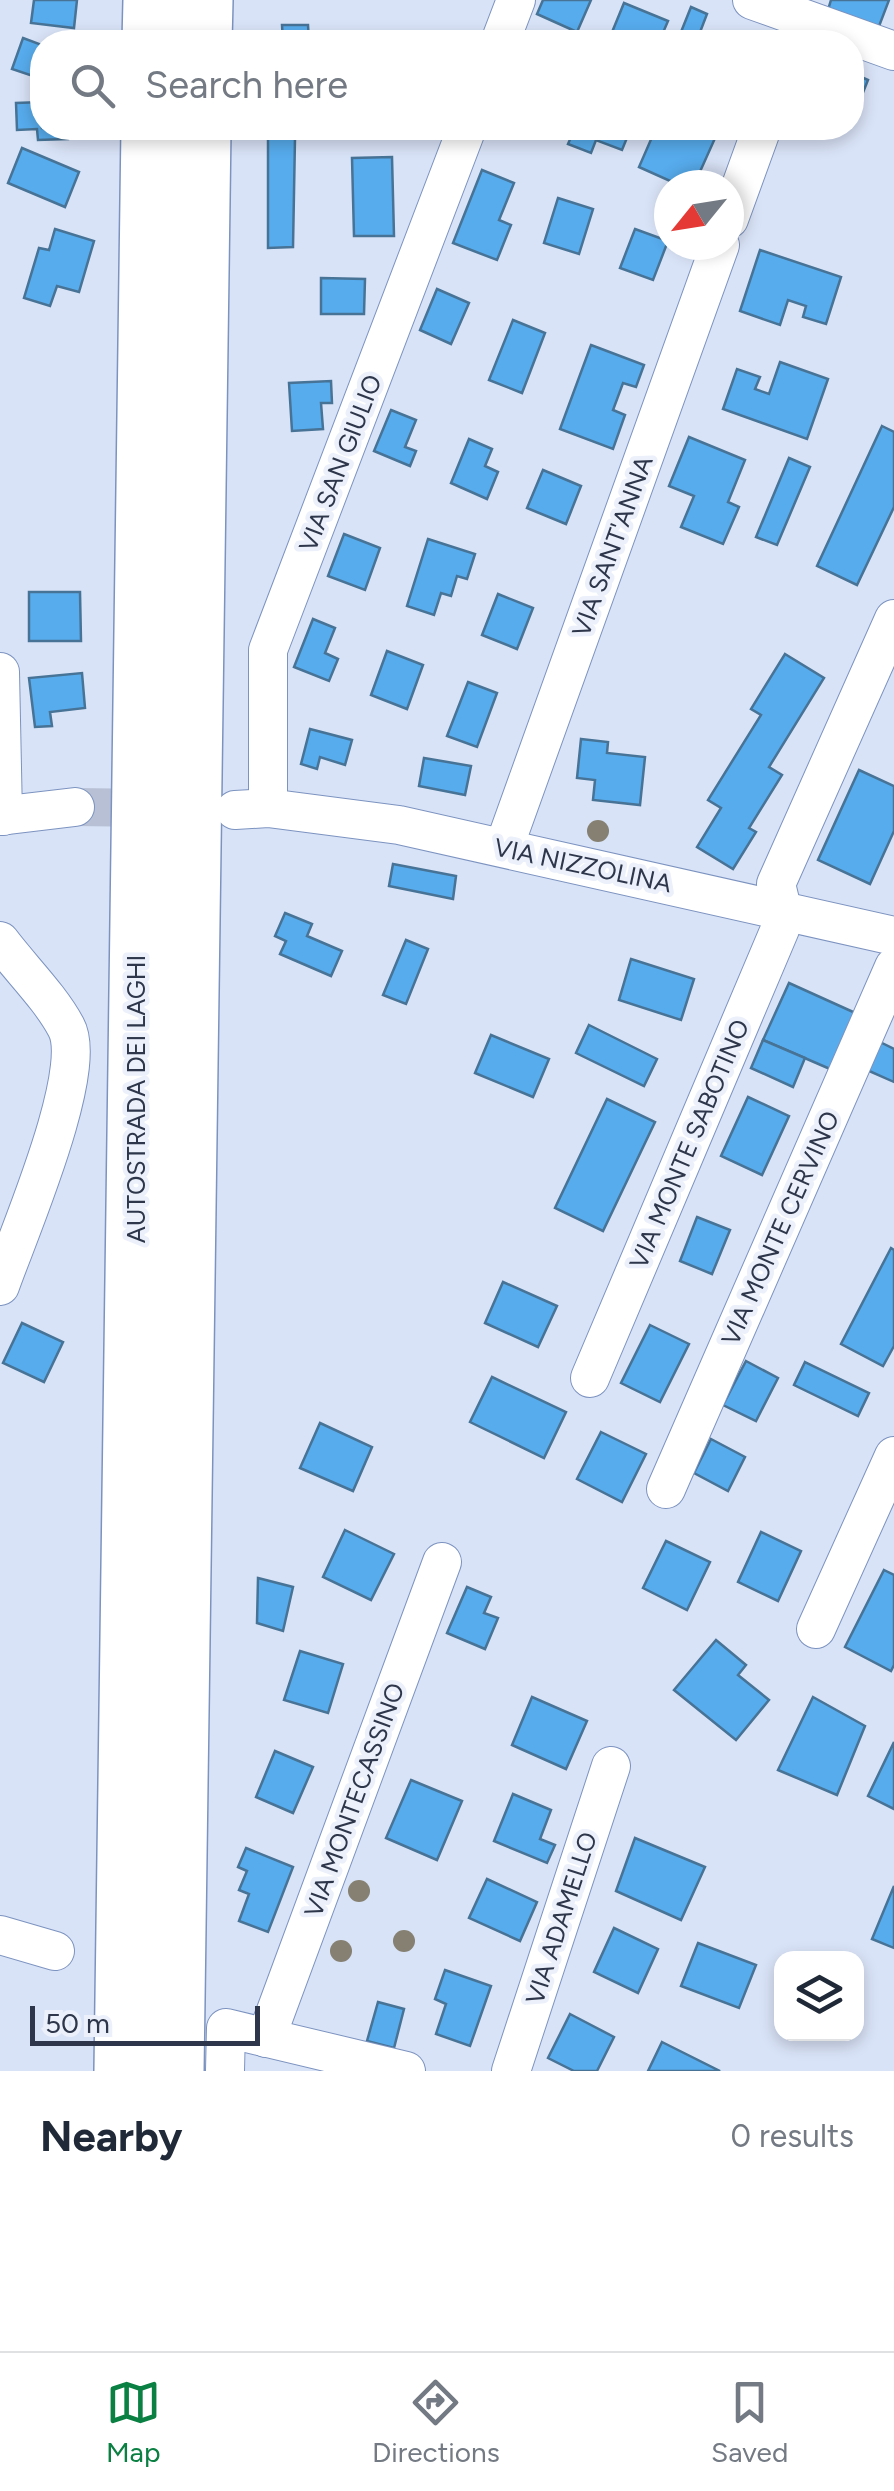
<!DOCTYPE html>
<style>
:root{--surface:#fff;--page:#f2f2f3;--text:#1f2937;--muted:#747a83;--line:#e0e1e3;--accent:#0b8043}
body{margin:0;font-family:Figtree,sans-serif;background:var(--page);color:var(--text)}
.controls{position:absolute;right:30px;bottom:30px;display:grid;overflow:hidden;border-radius:20px;box-shadow:0 5px 15px #0003}
.controls button{width:90px;height:90px;display:grid;place-items:center;padding:0;border:0;border-bottom:2px solid var(--line);background:var(--surface);color:var(--text);font:50px sans-serif}
.compass{position:absolute;left:654px;top:170px;width:90px;height:90px;border-radius:50%;background:var(--surface);box-shadow:0 5px 15px #0003;rotate:240deg}
.scale{position:absolute;left:30px;bottom:25px;width:230px;box-sizing:border-box;padding-left:10px;border:5px solid #2d364a;border-top:0;font-size:28px;line-height:35px;white-space:nowrap;color:#2d364a;-webkit-text-stroke:8px #ebf0fa;paint-order:stroke}
.list{margin:0;padding:0;list-style:none}
h2{display:flex;justify-content:space-between;align-items:center;height:130px;margin:0;padding:0 40px;font-size:42px}
h2 small{font-size:32px;font-weight:400;color:var(--muted)}
.icon{flex:none;width:55px;height:55px;fill:none;stroke:currentColor;stroke-width:2;stroke-linecap:round;stroke-linejoin:round}
.map{position:relative;flex:none;width:894px;height:2071px;overflow:hidden}
.search{position:absolute;background:var(--surface);box-shadow:0 5px 15px #0003;left:30px;right:30px;top:30px;height:110px;display:flex;align-items:center;gap:25px;box-sizing:border-box;padding:0 35px;border-radius:40px;color:var(--muted);font-size:38px}
.sheet{height:280px;background:var(--surface)}
nav{display:flex;justify-content:space-around;align-items:center;box-sizing:border-box;height:140px;border-top:2px solid var(--line);background:var(--surface);font-size:28px;color:var(--muted)}
nav a{display:grid;justify-items:center;gap:5px}
nav .on{color:var(--accent)}
.map>svg:first-child{display:block}
.building{fill:#57aced;stroke:#477396;stroke-width:2.5}
.lines{fill:none;stroke-linecap:round;stroke-linejoin:round}
.minor-tunnel{stroke:#b7c0d4;stroke-width:38;stroke-dasharray:38 19;stroke-linecap:butt}
.minor-casing{stroke:#7c93c0;stroke-width:40}
.motorway-casing{stroke:#7c93c0;stroke-width:58}
.minor{stroke:#fff;stroke-width:38}
.motorway{stroke:#fff;stroke-width:55}
.tree{fill:#858071}
.labels{text-anchor:middle;stroke-width:9;stroke-linejoin:round;paint-order:stroke}
.street-label{font-size:25px;fill:#2d364a;stroke:#ebf0fa}
</style>
<div class="map">
<svg width="894" height="2071" viewBox="0 0 894 2071">
<rect width="100%" height="100%" fill="#d9e3f7"/>
<g class="building">
<path d="M34 0H77L74 28 31 23Z"/>
<path d="M543 0H591L577 32 537 14Z"/>
<path d="M831 0H889L878 29 828 10Z"/>
<path d="M624 3 668 21 659 42H608Z"/>
<path d="M691 7 707 14 697 40 703 42H677Z"/>
<path d="M282 25H308L309 42H283Z"/>
<path d="M23 38 42 45V79L12 69Z"/>
<path d="M852 73 868 80 852 120Z"/>
<path d="M42 102V128H68V139L38 140 37 129 17 130 16 103Z"/>
<path d="M575 128H631L622 150 596 140 591 153 568 144Z"/>
<path d="M656 128H668L691 137 697 128 716 136 694 185H679L639 167Z"/>
<path d="M268 135 295 138 293 247 268 248Z"/>
<path d="M22 148 79 172 65 207 8 183Z"/>
<path d="M392 157 394 236H354L352 158Z"/>
<path d="M482 170 514 183 499 220 511 225 497 260 453 243Z"/>
<path d="M558 198 593 209 579 254 544 243Z"/>
<path d="M55 229 94 241 79 292 57 286 50 306 24 298 39 248 49 250Z"/>
<path d="M635 229 668 241 653 280 620 268Z"/>
<path d="M760 250 841 277 826 324 803 317 806 306 788 300 780 325 740 311Z"/>
<path d="M321 278 365 279 364 314H321Z"/>
<path d="M437 289 469 303 451 344 420 330Z"/>
<path d="M513 320 545 333 522 393 489 380Z"/>
<path d="M591 345 644 365 636 387 623 383 613 410 625 415 613 449 560 429Z"/>
<path d="M780 362 828 379 807 439 723 409 737 369 760 377 755 389 769 394Z"/>
<path d="M331 381 332 403H321L323 429 292 431 289 383Z"/>
<path d="M391 410 416 420 405 447 416 451 410 466 374 451Z"/>
<path d="M882 426 894 432V507L857 585 817 566Z"/>
<path d="M689 437 745 460 728 502 739 507 723 544 681 527 694 496 669 486Z"/>
<path d="M469 439 492 449 485 466 498 472 487 499 451 483Z"/>
<path d="M789 458 810 467 777 545 756 537Z"/>
<path d="M543 470 581 486 566 524 527 508Z"/>
<path d="M344 534 380 548 365 590 328 576Z"/>
<path d="M428 539 475 554 467 579 457 576 451 596 441 593 434 615 407 606Z"/>
<path d="M29 592H80L81 641H29Z"/>
<path d="M498 594 533 608 517 649 482 635Z"/>
<path d="M313 619 335 628 325 653 338 659 329 681 294 667Z"/>
<path d="M387 651 423 665 407 709 371 695Z"/>
<path d="M785 654 824 678 769 767 782 775 749 828 756 832 733 869 697 847 721 808 708 800 761 715 751 709Z"/>
<path d="M82 673 85 708 50 712 52 726 35 727 29 678Z"/>
<path d="M468 682 497 693 477 747 447 736Z"/>
<path d="M310 729 352 740 345 765 320 757 317 769 301 764Z"/>
<path d="M581 739 608 742 607 753 645 757 640 805 593 800 595 780 577 778Z"/>
<path d="M424 758 471 766 465 795 419 786Z"/>
<path d="M859 770 894 786V831L870 884 818 860Z"/>
<path d="M393 864 456 876 453 899 389 886Z"/>
<path d="M285 913 312 924 307 936 342 951 331 976 280 954 286 941 275 936Z"/>
<path d="M406 940 428 949 406 1004 383 995Z"/>
<path d="M631 959 694 979 681 1020 619 1000Z"/>
<path d="M789 983 862 1016 837 1072 763 1040Z"/>
<path d="M589 1025 657 1059 644 1086 576 1053Z"/>
<path d="M491 1035 549 1059 533 1097 475 1073Z"/>
<path d="M763 1040 805 1058 793 1087 751 1068Z"/>
<path d="M880 1042 894 1049V1082L867 1070Z"/>
<path d="M748 1097 789 1116 762 1175 721 1156Z"/>
<path d="M607 1099 655 1122 603 1231 555 1208Z"/>
<path d="M697 1217 730 1230 712 1274 680 1261Z"/>
<path d="M891 1248 894 1250V1346L883 1366 841 1344Z"/>
<path d="M503 1282 557 1306 538 1347 485 1323Z"/>
<path d="M22 1323 63 1342 44 1382 3 1363Z"/>
<path d="M650 1325 689 1344 660 1402 621 1383Z"/>
<path d="M746 1361 778 1378 756 1421 723 1405Z"/>
<path d="M805 1362 869 1393 858 1416 794 1385Z"/>
<path d="M492 1377 566 1412 544 1458 470 1422Z"/>
<path d="M320 1423 372 1447 353 1491 300 1468Z"/>
<path d="M601 1432 646 1454 622 1502 577 1479Z"/>
<path d="M711 1439 745 1457 728 1491 694 1473Z"/>
<path d="M345 1530 394 1554 371 1600 323 1577Z"/>
<path d="M761 1532 801 1551 778 1601 738 1582Z"/>
<path d="M666 1541 710 1562 687 1610 643 1588Z"/>
<path d="M884 1570 894 1575V1665L891 1671 845 1647Z"/>
<path d="M258 1578 293 1587 283 1631 257 1623Z"/>
<path d="M467 1587 491 1597 484 1613 498 1618 485 1649 447 1633Z"/>
<path d="M716 1640 746 1665 738 1675 769 1700 736 1740 674 1690Z"/>
<path d="M300 1651 343 1664 328 1713 284 1700Z"/>
<path d="M532 1697 587 1721 566 1769 512 1745Z"/>
<path d="M813 1697 865 1726 837 1795 778 1770Z"/>
<path d="M894 1742V1809L868 1796Z"/>
<path d="M275 1751 313 1767 293 1813 256 1797Z"/>
<path d="M411 1780 462 1801 437 1860 386 1838Z"/>
<path d="M513 1794 551 1810 540 1839 555 1845 547 1863 494 1841Z"/>
<path d="M635 1838 705 1867 681 1920 616 1891Z"/>
<path d="M246 1848 293 1867 268 1932 239 1921 249 1894 239 1890 247 1871 238 1867Z"/>
<path d="M487 1879 537 1902 520 1941 469 1918Z"/>
<path d="M894 1886V1948L872 1939Z"/>
<path d="M614 1928 658 1949 638 1993 594 1972Z"/>
<path d="M698 1943 756 1965 739 2008 681 1986Z"/>
<path d="M445 1970 491 1986 470 2046 436 2034 446 2004 435 1999Z"/>
<path d="M378 2002 404 2009 394 2048 367 2041Z"/>
<path d="M570 2014 614 2037 597 2071H574L548 2058Z"/>
<path d="M662 2042 720 2071H648Z"/>
</g>
<g class="lines">
<path class="minor-tunnel" d="M75 807 162 808"/>
<g class="minor-casing">
<g id="minor">
<path d="M752 0 894 51"/>
<path d="M500 42 516 0"/>
<path d="M729 219 762 128"/>
<path d="M0 672 3 816"/>
<path d="M268 808V650L467 128"/>
<path d="M235 810 268 808 399 825 894 936"/>
<path d="M0 816 75 807"/>
<path d="M504 847 720 245"/>
<path d="M0 941C21 969 50 997 66 1027 90 1070 17 1237 0 1286"/>
<path d="M590 1378 780 929 782 909 776 884 894 619"/>
<path d="M666 1489 894 967"/>
<path d="M816 1629 894 1456"/>
<path d="M0 1935 55 1951"/>
<path d="M266 2038 442 1562"/>
<path d="M225 2071 226 2028 406 2071"/>
<path d="M511 2071 611 1766"/>
</g>
</g>
<g class="motorway-casing">
<g id="motorway">
<path d="M150 42 151 0"/>
<path d="M204 42 205 0"/>
<path d="M122 2071 149 128"/>
<path d="M176 2071 203 128"/>
</g>
</g>
<use href="#minor" class="minor"/>
<use href="#motorway" class="motorway"/>
</g>
<g class="tree">
<circle cx="598" cy="831" r="11"/>
<circle cx="359" cy="1891" r="11"/>
<circle cx="404" cy="1941" r="11"/>
<circle cx="341" cy="1951" r="11"/>
</g>
<g class="labels">
<g class="street-label">
<text transform="translate(340 463) rotate(-69)" y="9">VIA SAN GIULIO</text>
<text transform="translate(612 546) rotate(-70)" y="9">VIA SANT'ANNA</text>
<text transform="translate(583 865) rotate(12)" y="9">VIA NIZZOLINA</text>
<text transform="translate(136 1099) rotate(-90)" y="9">AUTOSTRADA DEI LAGHI</text>
<text transform="translate(689 1144) rotate(-67)" y="9">VIA MONTE SABOTINO</text>
<text transform="translate(780 1228) rotate(-66)" y="9">VIA MONTE CERVINO</text>
<text transform="translate(354 1800) rotate(-70)" y="9">VIA MONTECASSINO</text>
<text transform="translate(561 1918) rotate(-72)" y="9">VIA ADAMELLO</text>
</g>
</g>
</svg>
<div class="controls">
<button><svg class="icon" aria-label="layers" viewBox="0 0 24 24"><path d="M12 4l9 5-9 5-9-5zM3 14l9 5 9-5"/></svg></button>
</div>
<svg class="compass" viewBox="-18 -18 36 36"><path d="M0-13l5 13h-10z" fill="#e53935"/><path d="M0 13l5-13h-10z" fill="#747a83"/></svg>
<div class="scale">50 m</div>
<div class="search"><svg class="icon" aria-label="search" viewBox="0 0 24 24"><circle cx="10" cy="10" r="6"/><path d="M15 15l6 6"/></svg>Search here</div>
</div>
<section class="sheet">
<h2>Nearby<small>0 results</small></h2>
<ul class="list">
</ul>
</section>
<nav>
<a class="on"><svg class="icon" aria-label="map" viewBox="0 0 24 24"><path d="M3 6l6-2 6 2 6-2v14l-6 2-6-2-6 2zM9 4v14M15 6v14"/></svg>Map</a>
<a><svg class="icon" aria-label="directions" viewBox="0 0 24 24"><path d="M12 3l9 9-9 9-9-9zM9 14v-3h6M13 9l2 2-2 2"/></svg>Directions</a>
<a><svg class="icon" aria-label="saved" viewBox="0 0 24 24"><path d="M7 4h10v16l-5-4-5 4z"/></svg>Saved</a>
</nav>
